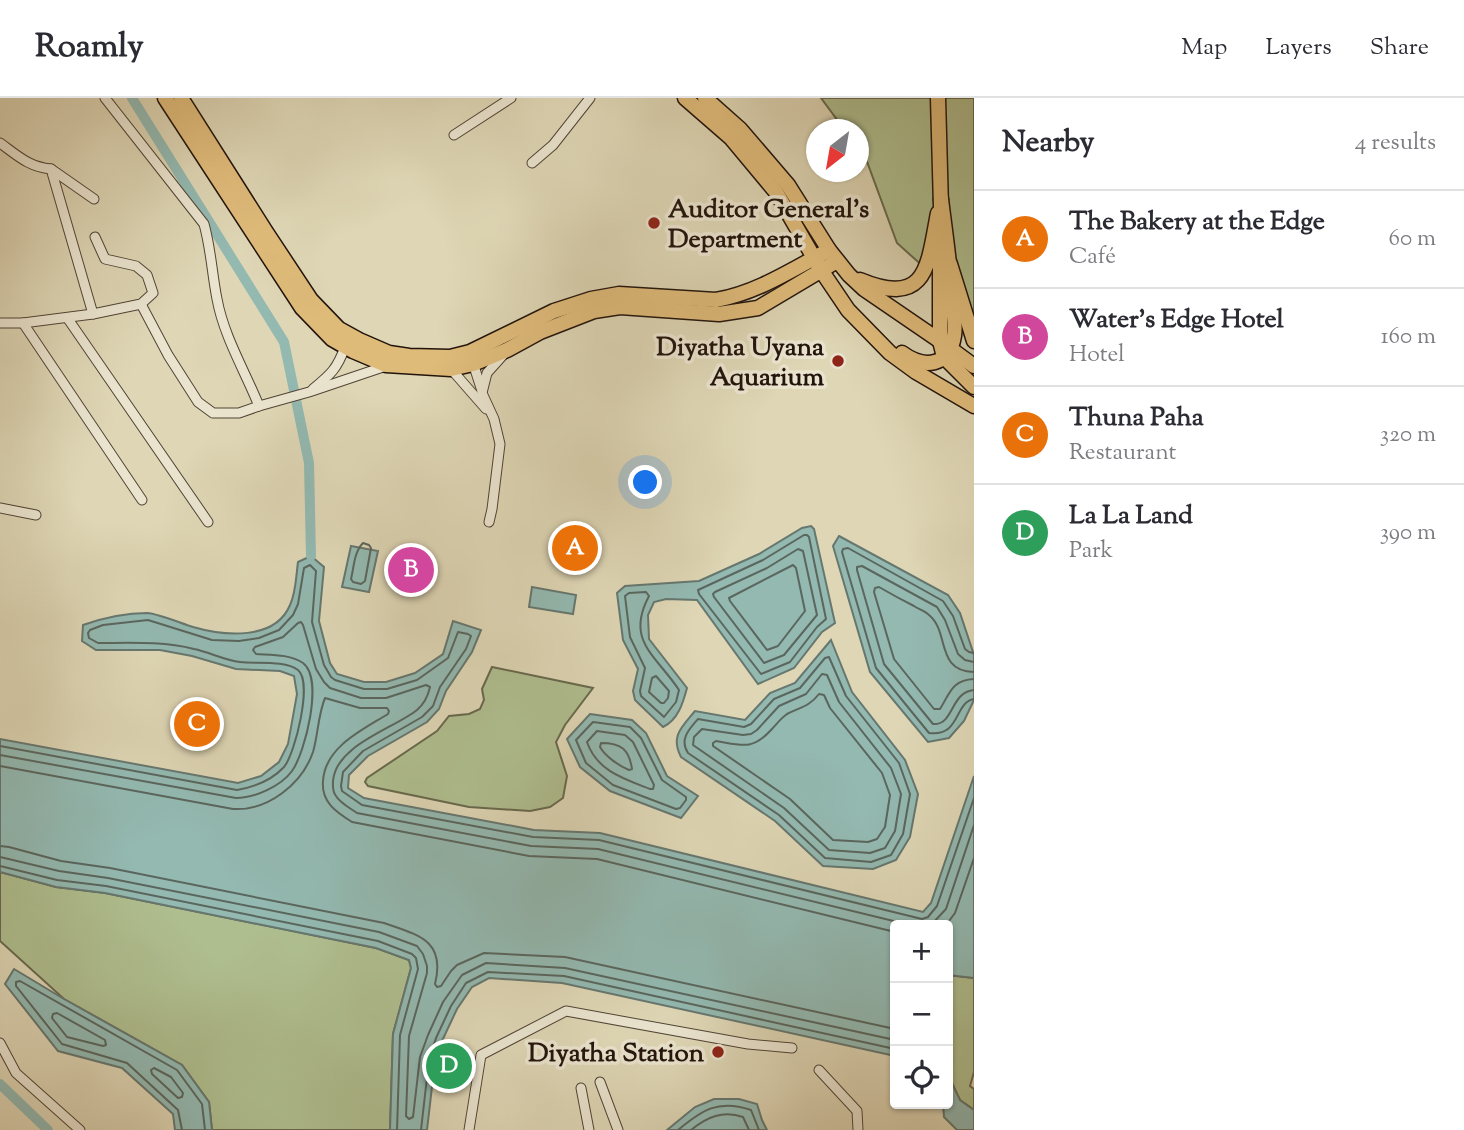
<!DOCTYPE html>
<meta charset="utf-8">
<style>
:root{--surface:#fff;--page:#f7f7f7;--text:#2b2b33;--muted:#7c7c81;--line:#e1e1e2;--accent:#db2777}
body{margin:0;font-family:"Sorts Mill Goudy",serif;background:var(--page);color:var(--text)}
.controls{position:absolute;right:21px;bottom:21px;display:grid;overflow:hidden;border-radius:7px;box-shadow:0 2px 5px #0004}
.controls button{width:63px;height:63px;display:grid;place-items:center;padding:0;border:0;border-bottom:2px solid var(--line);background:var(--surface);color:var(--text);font:35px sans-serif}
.compass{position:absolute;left:806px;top:21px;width:63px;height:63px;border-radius:50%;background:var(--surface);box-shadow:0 2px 5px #0004;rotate:211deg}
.you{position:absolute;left:646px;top:385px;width:24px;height:24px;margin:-18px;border:5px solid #fff;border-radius:50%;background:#1a73e8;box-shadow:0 0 0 10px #1a73e833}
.badge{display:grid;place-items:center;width:46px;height:46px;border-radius:50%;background:var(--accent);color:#fff;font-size:23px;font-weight:700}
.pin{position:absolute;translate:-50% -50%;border:4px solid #fff;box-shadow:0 2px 7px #0006}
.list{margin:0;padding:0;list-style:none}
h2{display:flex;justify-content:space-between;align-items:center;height:91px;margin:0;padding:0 28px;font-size:30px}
h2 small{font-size:23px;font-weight:400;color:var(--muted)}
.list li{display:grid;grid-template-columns:46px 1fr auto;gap:21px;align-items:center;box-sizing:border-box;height:98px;padding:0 28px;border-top:2px solid var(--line)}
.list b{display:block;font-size:26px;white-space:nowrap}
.list p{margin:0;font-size:23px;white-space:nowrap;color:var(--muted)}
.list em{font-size:23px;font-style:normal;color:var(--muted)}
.icon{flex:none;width:38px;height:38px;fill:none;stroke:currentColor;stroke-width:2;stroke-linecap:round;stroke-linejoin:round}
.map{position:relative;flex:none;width:974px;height:1032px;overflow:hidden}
header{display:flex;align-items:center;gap:42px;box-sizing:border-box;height:98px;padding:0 35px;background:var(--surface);border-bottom:2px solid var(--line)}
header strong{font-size:33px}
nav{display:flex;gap:38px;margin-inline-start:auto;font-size:24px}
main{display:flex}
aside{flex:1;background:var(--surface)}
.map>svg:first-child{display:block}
.green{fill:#afbe8f;stroke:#68694e;stroke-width:2}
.water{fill:#93b9b1;stroke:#66776f;stroke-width:2}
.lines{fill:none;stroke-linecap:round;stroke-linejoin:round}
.shore{stroke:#5a665e;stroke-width:2}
.canal{stroke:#93b9b1;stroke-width:10}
.minor-casing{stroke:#514436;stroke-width:11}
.primary-casing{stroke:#22140c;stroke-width:17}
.trunk-casing{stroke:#22140c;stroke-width:17}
.minor{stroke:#eae4cf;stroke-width:9}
.primary{stroke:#dfbb7a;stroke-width:14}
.trunk{stroke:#dfbb7a;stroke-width:14}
.poi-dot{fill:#8f2418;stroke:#eae4cf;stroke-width:2.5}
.labels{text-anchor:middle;stroke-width:7;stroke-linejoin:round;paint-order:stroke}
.poi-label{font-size:26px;font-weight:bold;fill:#22140c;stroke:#eae4cf;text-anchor:end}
</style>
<header>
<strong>Roamly</strong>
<nav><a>Map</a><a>Layers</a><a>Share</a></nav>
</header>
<main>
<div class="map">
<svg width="974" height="1032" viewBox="0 0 974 1032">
<rect width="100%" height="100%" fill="#ded6b5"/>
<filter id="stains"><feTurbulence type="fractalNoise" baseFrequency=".00286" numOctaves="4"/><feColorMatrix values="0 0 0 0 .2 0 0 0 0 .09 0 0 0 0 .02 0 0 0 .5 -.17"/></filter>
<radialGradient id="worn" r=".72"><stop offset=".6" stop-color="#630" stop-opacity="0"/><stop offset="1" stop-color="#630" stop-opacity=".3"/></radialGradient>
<g class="green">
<path d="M821 0H974V243L950 166 926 171 897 145 866 61 859 51 858 32 844 31Z"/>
<path d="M492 569 593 590 565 627 556 644 567 678 563 700 550 709 530 713 469 709 368 688 365 684 367 680 437 633 449 618 469 616 480 611 484 602 482 591Z"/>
<path d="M0 774 56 789 105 795 376 850 409 862 411 870 393 936 390 1032H212L209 1004 182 967 64 901 0 843Z"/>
<path d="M948 877 974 880V974L970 988 974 991V1012L960 1002 948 977Z"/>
</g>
<g class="water">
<path d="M811 428 814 431 835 525 822 534 794 570 758 586 697 502 666 501 654 504 648 517 649 541 687 590C683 605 678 622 663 629L635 602 633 593 638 571 623 542 617 495 625 488 699 483 759 456 802 430Z"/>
<path d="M839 438 948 497 960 515 974 557V602L964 623 949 640 928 644 870 574 833 448Z"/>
<path d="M351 448 378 453 369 494 342 489Z"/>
<path d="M311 458 324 469 319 523 330 565 337 576 364 584H386L415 575 443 556 453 523 481 532 472 554 446 593 439 611 427 624 368 658 349 677 348 690 364 700 534 732 600 735 923 814 931 805 974 678V880L948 877V827H895V958L562 885 489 880 472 889 457 911 442 943 435 963 427 1032H390L393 936 411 870 409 862 376 850 105 795 56 789 0 774V641L238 685 261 678 279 664 288 646 297 596 294 578 280 573 236 571 192 558 160 552H96L82 543 83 527C103 520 126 515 147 515 160 516 180 525 193 529 224 538 275 543 290 507 296 495 296 478 298 464Z"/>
<path d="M532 489 576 497 573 516 529 509Z"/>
<path d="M831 542 852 594 905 662 918 696 910 739 896 762 873 771 823 768 775 723 681 659C670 638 682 629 695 613L745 622 770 595 795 585Z"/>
<path d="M590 616 632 622 646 635 667 678 698 698 681 720 610 693 580 669 567 641Z"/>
<path d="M14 871 64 901 182 967 209 1004 212 1032H175L173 1016 122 970 58 953 5 886Z"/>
<path d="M948 977 960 1002 974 1012V1032H957L944 1019 943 1006H948Z"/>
<path d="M714 1001H739L757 1006 762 1022 767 1032H667L695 1009Z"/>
</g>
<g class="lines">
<g class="shore">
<path d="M804 437H807L809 439 826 521 817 529 790 564 761 576 699 496 698 492 763 462Z"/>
<path d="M363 445 369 447 371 450 365 483 361 486 353 484 351 481C354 469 354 454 363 445Z"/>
<path d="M798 451 803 453 817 517 784 557 764 565 714 499 713 496 715 494 767 470Z"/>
<path d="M793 467 796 470 805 513 778 548 767 552 730 503 729 500Z"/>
<path d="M646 494 649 498C625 543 656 557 679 592L676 604 664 619 641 598 640 593 645 570 630 539 625 498 629 495Z"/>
<path d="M974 555 969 554 965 551 953 518 943 503 848 450 843 451 842 454 876 570 929 635C961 639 954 604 974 601"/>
<path d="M829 559 846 598 899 665 910 696 903 736 891 757 871 764 825 760 779 717 688 655C679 642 689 631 698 621L744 629 751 626 774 601 800 590 825 560Z"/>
<path d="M974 564 965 562 958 556 945 522 937 509 862 468 857 469V472L884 566 933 626C954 628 950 594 974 592"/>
<path d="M974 574C935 573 950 534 929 517 925 513 918 511 914 508 902 502 891 496 879 489L875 490 874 494 894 561 934 611H940C950 595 952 582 974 581"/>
<path d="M822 576 827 577 839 604 891 670 901 696 895 733 885 750 870 755 829 752 784 710 693 647 694 639 702 631 743 637 751 636 757 632 779 608 806 596Z"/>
<path d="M656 578 669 593 668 600 664 605H661L649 594 652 580Z"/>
<path d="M819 596 824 597 830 610 882 675 890 697 885 729 877 741 868 744 833 742 790 701 713 648V645L716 643C741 647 752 653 771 632 776 627 781 620 787 616 800 609 809 609 819 596Z"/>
<path d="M593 624 630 629 641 640 662 682 686 699V702L680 710 676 711 613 687 586 665 576 642Z"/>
<path d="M597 633 625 637 633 644 654 687 653 691H650C624 681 597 673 587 644Z"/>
<path d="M601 645C621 645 629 651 632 671L629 672C619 668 605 658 600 649Z"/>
<path d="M0 648 237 692C254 689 272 682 284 669 295 656 313 584 298 572 285 562 256 566 240 564 224 562 209 554 194 551 162 543 130 545 98 545L89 540 88 535 90 532 103 527 148 522 212 542 239 543 259 540 279 532 293 517 298 506 304 470 310 467 316 473 312 524 324 567 331 579 335 582 364 591H387L417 582 448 560 458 534 468 536 471 538 466 551 440 589 433 608 422 619 363 653 343 674 341 688 342 693 362 707 533 739 599 742 922 821 928 819 937 808 974 700"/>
<path d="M0 657 236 700C255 700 281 688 292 673 305 655 324 581 303 565 290 556 271 557 256 556L253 552 255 549 283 539 298 525 301 524 303 527 316 571 324 584 330 590 361 600H386L426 587 430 589C428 598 424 606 417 612 393 631 336 647 333 683 333 688 332 693 336 698 340 705 350 710 357 715L531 748 598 751 910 827"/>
<path d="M0 668 233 711C268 713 302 686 313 654 318 637 318 617 325 600L360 610H387L389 613 388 616C362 632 325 649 323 683 321 704 336 714 352 724L529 758 597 761 895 834"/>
<path d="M0 748 9 749 61 763 110 770 384 825C418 837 446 842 435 886L437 889 441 888 451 873 457 867 484 855 565 859 895 931"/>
<path d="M0 759 59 773 108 780 379 834 417 848 423 856 427 868V875L409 938 406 1018 409 1021 413 1019 420 959 428 937 443 904 462 877 486 865 565 870 895 942"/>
<path d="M0 768 57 782 106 788 378 843 412 856 416 860 418 871 400 937 397 1032"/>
<path d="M931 827 946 811 974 727"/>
<path d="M946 827 955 815 974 760"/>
<path d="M57 915 105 942 106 947 103 948 67 939 52 920 53 916Z"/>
<path d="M154 970 171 979 183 995 182 999 178 1000 152 976 151 972Z"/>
<path d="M182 1032 178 1012 127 965 62 946 16 888V884L20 883 177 972 202 1006 205 1032"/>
<path d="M421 1032 429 962 436 940 451 908 466 885 488 874 564 878 895 951"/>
<path d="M678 1032C702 1012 718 1001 751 1012L759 1032"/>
<path d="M691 1032C707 1019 723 1012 743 1019L749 1032"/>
</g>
<g class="canal">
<path d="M132 0 284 244 309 365 311 458"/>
<path d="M0 986 48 1032"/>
</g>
<g class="minor-casing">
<g id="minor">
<path d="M105 0 204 126C211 151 212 176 217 201 224 239 245 273 259 308"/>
<path d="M454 37 511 0"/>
<path d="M0 45C18 58 29 69 51 71L93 216"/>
<path d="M532 65 553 47 590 0"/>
<path d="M51 71 94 101"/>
<path d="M141 206 168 257 198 304 213 315H239L259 308 309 294 386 268"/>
<path d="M68 221 208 424"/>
<path d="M0 225H23L93 216 141 206 153 195 147 177 136 168 105 161 95 139"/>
<path d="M23 225 142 402"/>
<path d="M472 262 482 293"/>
<path d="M451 271 486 311"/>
<path d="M313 291C331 276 337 271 345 249"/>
<path d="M0 410 36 417"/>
<path d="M489 424 492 411 500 346 494 321 482 295 487 275 504 256"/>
<path d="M0 945 16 975 80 1032"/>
<path d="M819 972 857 1013 858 1032"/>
<path d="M600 984 618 1032"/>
<path d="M581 990 589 1032"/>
<path d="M469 1032 481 957 566 913 748 946 792 950"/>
</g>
</g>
<g class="primary-casing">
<g id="primary">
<path d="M165 0 302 210 332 241 353 253 386 267 451 271 473 266 507 252 540 234 594 213 620 209 719 216 758 210 837 163"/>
<path d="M181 0 266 134 311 202 339 231 359 242 389 255 409 258 450 259 470 254 554 213 591 201 619 196 716 202C757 195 793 171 829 152"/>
<path d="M685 0 731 40 776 94 821 172 848 212 890 255 916 274 974 308"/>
<path d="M705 0 740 31 788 87 829 152 849 177 864 191 940 243"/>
<path d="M938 0 941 109"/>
<path d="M860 182C927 210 928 168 938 115"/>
<path d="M940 243V150"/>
<path d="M902 255C924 271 949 269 954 238 956 226 953 211 952 199 950 166 945 134 941 101"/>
</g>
</g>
<g class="trunk-casing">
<g id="trunk">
<path d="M950 166 974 243"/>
<path d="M940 243 944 259 974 289"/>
<path d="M940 243 974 268"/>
</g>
</g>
<use href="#minor" class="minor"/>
<use href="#primary" class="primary"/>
<use href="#trunk" class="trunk"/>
</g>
<g class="poi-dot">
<circle cx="654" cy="125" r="7"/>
<circle cx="838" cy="263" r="7"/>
<circle cx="718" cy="954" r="7"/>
</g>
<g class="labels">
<g class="poi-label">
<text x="668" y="119" text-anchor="start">Auditor General's<tspan x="668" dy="30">Department</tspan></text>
<text x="824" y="257">Diyatha Uyana<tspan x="824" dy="30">Aquarium</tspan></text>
<text x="704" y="963">Diyatha Station</text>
</g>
</g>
<rect width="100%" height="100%" filter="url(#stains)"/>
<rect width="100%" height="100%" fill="url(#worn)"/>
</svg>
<div class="controls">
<button>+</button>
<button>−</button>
<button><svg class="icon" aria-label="locate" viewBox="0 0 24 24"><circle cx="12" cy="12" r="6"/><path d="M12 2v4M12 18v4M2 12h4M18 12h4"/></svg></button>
</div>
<svg class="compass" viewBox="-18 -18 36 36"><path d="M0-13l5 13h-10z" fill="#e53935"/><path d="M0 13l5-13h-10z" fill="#7c7c81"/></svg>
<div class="you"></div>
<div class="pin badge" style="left:575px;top:450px;background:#e8710a">A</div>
<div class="pin badge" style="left:411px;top:472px;background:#d1479c">B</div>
<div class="pin badge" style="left:197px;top:626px;background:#e8710a">C</div>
<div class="pin badge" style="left:449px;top:968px;background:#2e9e5b">D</div>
</div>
<aside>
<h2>Nearby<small>4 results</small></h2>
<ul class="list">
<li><span class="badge" style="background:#e8710a">A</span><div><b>The Bakery at the Edge</b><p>Café</p></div><em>60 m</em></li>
<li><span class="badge" style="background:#d1479c">B</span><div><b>Water's Edge Hotel</b><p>Hotel</p></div><em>160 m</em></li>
<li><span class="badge" style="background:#e8710a">C</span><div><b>Thuna Paha</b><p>Restaurant</p></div><em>320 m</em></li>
<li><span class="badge" style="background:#2e9e5b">D</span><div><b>La La Land</b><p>Park</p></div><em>390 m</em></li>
</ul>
</aside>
</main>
